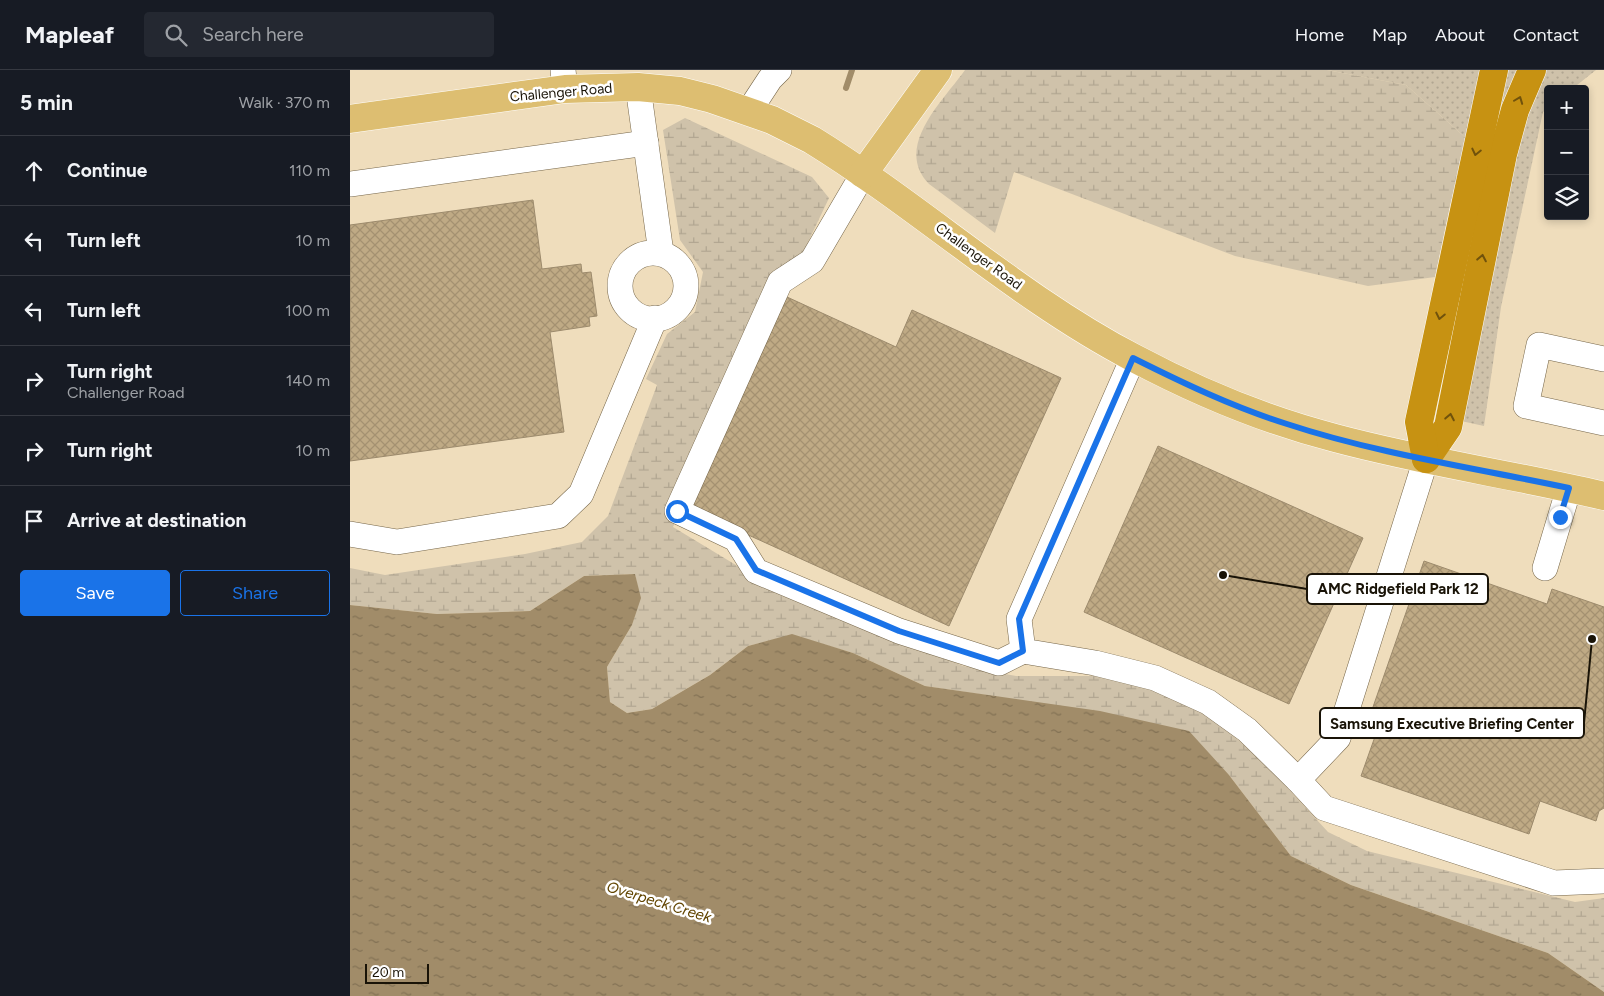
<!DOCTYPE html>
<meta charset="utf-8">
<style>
:root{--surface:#171b24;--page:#242831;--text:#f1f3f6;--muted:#9ea1a6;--line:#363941;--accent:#1a73e8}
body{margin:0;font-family:Figtree,sans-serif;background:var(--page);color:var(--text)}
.controls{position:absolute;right:15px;top:15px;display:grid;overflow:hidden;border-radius:5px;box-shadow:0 2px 8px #0003}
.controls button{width:45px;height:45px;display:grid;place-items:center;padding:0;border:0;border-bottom:1px solid var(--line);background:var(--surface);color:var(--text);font:25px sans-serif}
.scale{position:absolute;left:15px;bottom:12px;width:64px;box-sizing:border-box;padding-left:5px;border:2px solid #191307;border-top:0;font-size:14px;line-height:18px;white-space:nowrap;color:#191307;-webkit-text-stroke:4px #fff;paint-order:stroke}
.stop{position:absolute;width:15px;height:15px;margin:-11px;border:4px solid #1a73e8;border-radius:50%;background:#fff}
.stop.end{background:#1a73e8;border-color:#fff;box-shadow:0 1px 5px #0008}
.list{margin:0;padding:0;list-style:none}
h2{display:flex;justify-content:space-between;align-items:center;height:65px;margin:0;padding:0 20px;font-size:21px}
h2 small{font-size:16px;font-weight:400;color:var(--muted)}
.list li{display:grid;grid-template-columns:32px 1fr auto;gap:15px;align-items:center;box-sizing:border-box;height:70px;padding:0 20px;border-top:1px solid var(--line)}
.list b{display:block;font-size:19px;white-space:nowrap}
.list p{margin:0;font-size:16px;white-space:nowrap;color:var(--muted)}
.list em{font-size:16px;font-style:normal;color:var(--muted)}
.actions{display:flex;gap:10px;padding:15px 20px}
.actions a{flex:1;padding:11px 0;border:1px solid var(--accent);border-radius:5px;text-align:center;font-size:18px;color:var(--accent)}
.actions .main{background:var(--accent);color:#fff}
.icon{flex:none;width:28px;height:28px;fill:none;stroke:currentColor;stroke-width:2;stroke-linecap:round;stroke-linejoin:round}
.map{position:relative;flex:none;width:1254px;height:926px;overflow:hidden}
header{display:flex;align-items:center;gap:30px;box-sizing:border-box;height:70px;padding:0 25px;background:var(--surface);border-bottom:1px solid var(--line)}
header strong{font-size:24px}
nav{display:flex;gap:28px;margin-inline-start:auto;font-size:18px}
.search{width:350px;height:45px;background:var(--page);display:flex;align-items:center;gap:12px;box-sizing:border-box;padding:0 18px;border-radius:5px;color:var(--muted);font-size:19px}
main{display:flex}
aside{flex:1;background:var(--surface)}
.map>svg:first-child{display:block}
.green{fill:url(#green-dots)}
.wetland{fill:url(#wetland-marsh)}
.water{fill:url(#water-ripples)}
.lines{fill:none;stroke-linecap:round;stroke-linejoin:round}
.stream{stroke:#a18c69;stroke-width:6}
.building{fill:url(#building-cross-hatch);stroke:#9c8a6c}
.minor-casing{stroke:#766649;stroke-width:26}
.major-casing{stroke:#fff;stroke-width:29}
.highway-casing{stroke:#fff;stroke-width:29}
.minor{stroke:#fff;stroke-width:25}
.major{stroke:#ddbe71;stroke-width:28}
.highway{stroke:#c79212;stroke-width:28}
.oneway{stroke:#70520c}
.route{stroke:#1a73e8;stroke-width:6}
.labels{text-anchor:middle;stroke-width:5;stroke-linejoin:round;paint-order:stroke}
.street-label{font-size:14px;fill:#191307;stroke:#fff}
.water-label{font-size:15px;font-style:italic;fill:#624500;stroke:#fff}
.leader{fill:none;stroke:#191307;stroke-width:2}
.callout-dot{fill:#191307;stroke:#fff;stroke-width:2}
.callout{fill:#fff;stroke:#191307;stroke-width:2}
.callout-label{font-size:15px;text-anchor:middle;font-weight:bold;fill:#191307}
</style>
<header>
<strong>Mapleaf</strong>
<div class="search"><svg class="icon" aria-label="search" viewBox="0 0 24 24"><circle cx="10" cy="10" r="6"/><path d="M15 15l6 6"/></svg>Search here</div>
<nav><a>Home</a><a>Map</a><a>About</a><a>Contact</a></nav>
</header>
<main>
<aside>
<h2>5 min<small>Walk · 370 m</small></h2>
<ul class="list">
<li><svg class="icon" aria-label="ahead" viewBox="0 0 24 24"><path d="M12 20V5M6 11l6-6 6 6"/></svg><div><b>Continue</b></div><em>110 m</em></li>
<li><svg class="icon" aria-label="left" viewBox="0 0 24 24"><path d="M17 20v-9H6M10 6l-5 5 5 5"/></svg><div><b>Turn left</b></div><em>10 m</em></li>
<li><svg class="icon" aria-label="left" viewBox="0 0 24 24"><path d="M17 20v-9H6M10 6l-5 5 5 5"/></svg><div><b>Turn left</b></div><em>100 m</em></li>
<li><svg class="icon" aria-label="right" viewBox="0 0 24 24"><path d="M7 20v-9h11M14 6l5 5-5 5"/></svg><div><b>Turn right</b><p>Challenger Road</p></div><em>140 m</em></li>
<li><svg class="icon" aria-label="right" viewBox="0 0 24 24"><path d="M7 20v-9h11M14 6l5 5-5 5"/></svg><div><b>Turn right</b></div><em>10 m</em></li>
<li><svg class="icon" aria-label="arrive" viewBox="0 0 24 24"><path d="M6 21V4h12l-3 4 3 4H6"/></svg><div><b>Arrive at destination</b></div></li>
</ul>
<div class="actions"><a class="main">Save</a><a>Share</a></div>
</aside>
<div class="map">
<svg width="1254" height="926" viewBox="0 0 1254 926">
<defs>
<pattern id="green-dots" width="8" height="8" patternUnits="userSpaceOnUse" patternTransform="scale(1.25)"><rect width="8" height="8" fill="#cfc2aa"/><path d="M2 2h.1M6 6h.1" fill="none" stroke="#b1a691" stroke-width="1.8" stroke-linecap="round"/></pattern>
<pattern id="wetland-marsh" width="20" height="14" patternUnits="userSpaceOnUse" patternTransform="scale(1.25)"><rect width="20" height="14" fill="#cfc2aa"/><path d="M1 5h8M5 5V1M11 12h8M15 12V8" fill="none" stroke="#b1a691"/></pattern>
<pattern id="water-ripples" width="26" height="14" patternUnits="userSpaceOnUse" patternTransform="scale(1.25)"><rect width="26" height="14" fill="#a18c69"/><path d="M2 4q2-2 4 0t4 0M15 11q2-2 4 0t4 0" fill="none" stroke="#827154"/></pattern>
<pattern id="building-cross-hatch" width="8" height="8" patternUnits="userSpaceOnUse" patternTransform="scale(1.25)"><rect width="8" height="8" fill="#bfaa85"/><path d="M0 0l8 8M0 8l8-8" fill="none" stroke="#a49171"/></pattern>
</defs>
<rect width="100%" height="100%" fill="#efddbc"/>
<g class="green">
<path d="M977 0H1131L1117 69 1056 15Z"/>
<path d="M1153 0H1170L1154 39 1146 37Z"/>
<path d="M1195 0H1246L1222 19H1198V38L1193 42 1151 237 1134 356 1111 351 1170 65Z"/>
</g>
<g class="wetland">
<path d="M615 0H977L1056 15 1117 69 1101 131 1085 207 1018 216 885 186 664 102 645 163 579 114C543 77 593 31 615 0Z"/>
<path d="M335 48 462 107 479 128 323 457 424 518 613 596 666 606H748L816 619 862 646 921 700 978 762 1017 781 1225 832 1254 828V922L1198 883 1001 815 941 786 879 705 649 627 575 616 503 583 442 565 398 576 360 605 302 639 277 643 260 632 257 597 282 555 290 528 285 504 234 506 180 541 87 544 0 535V498L35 505 175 484 232 472 258 446 307 315 296 309 317 264 345 242 353 202 330 170 313 60Z"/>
</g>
<path class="water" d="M285 504 291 528 282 555 257 597 260 632 277 643 302 639 360 605 398 576 442 564 503 583 575 616 750 641 839 661 879 705 941 786 1001 815 1198 883 1254 922V926H0V535L87 544 180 541 234 506Z"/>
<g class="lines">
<path class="stream" d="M496 18 502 0"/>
</g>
<g class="building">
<path d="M183 130 192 199 231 194 232 203 241 202 247 246 239 247 240 256 200 262 214 362 0 391V155Z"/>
<path d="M437 227 546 277 562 240 711 308 599 556 341 439Z"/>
<path d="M808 376 1013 468 939 634 734 542Z"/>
<path d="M1074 491 1197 534 1202 519 1254 537V738L1249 741 1246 751 1190 731 1179 764 1011 706 1027 661 1016 657Z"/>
</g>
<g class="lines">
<g class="minor-casing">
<g id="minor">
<path d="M213 0 215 19"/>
<path d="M288 17 311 183"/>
<path d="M399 41 420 9 429 0"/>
<path d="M513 104 462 191 430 212 327 441 386 469 406 501 549 561 649 593 673 581"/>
<path d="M0 114 296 73"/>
<circle cx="303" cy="216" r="33"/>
<path d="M783 288 669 549 673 581 745 593 805 608 858 632 897 660 948 710"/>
<path d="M1254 289 1189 275 1176 336 1254 353"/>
<path d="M1076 389 988 668 948 710 974 738 1204 813 1254 811"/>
<path d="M0 464 47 472 208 446 231 424 305 248"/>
<path d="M1195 498 1219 418"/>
</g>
</g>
<g class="major-casing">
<g id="major">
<path d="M0 49 215 19 288 17 330 21 362 29 422 50 462 70C572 138 669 228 784 288 848 322 915 350 985 368 1074 392 1165 405 1254 426"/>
<path d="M513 104 588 0"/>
</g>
</g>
<g class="highway-casing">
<g id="highway">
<path d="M1076 389 1098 357 1153 84 1165 40 1182 0"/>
<path d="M1076 389 1069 352 1144 0"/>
</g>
</g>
<use href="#minor" class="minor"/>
<use href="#major" class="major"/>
<use href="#highway" class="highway"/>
</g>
<defs><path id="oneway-chevron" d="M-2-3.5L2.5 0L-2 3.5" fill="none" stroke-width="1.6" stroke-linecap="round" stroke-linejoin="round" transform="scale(1.25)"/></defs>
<g class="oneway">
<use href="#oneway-chevron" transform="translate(1169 30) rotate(-69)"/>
<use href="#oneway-chevron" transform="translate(1126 82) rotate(103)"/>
<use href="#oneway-chevron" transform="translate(1132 188) rotate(-79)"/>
<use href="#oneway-chevron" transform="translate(1090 246) rotate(102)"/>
<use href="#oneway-chevron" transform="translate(1100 347) rotate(-79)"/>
</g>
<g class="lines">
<path class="route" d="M327 441 386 469 406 500 549 561 649 593 673 581 669 549 783 288C833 313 883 337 937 354 1028 384 1125 398 1219 418L1210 447"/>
</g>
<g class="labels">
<g class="street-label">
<text transform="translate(211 22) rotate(-5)" y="5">Challenger Road</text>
<text transform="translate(629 186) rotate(36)" y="5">Challenger Road</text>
</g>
<g class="water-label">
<text transform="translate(309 832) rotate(17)" y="5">Overpeck Creek</text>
</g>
</g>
<path class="leader" d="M873 505L957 519M1242 569L1234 653"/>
<g class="callout-dot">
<circle cx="873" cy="505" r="5"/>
<circle cx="1242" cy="569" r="5"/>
</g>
<g class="callout">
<rect x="957" y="504" width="181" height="30" rx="5"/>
<rect x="970" y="638" width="264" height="30" rx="5"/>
</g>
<g class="callout-label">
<text x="1048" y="524">AMC Ridgefield Park 12</text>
<text x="1102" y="659">Samsung Executive Briefing Center</text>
</g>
</svg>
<div class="controls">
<button>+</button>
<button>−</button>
<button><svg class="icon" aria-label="layers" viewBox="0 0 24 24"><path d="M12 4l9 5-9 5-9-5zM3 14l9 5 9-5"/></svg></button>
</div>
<div class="scale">20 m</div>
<div class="stop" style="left:327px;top:441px"></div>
<div class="stop end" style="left:1210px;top:447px"></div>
</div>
</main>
